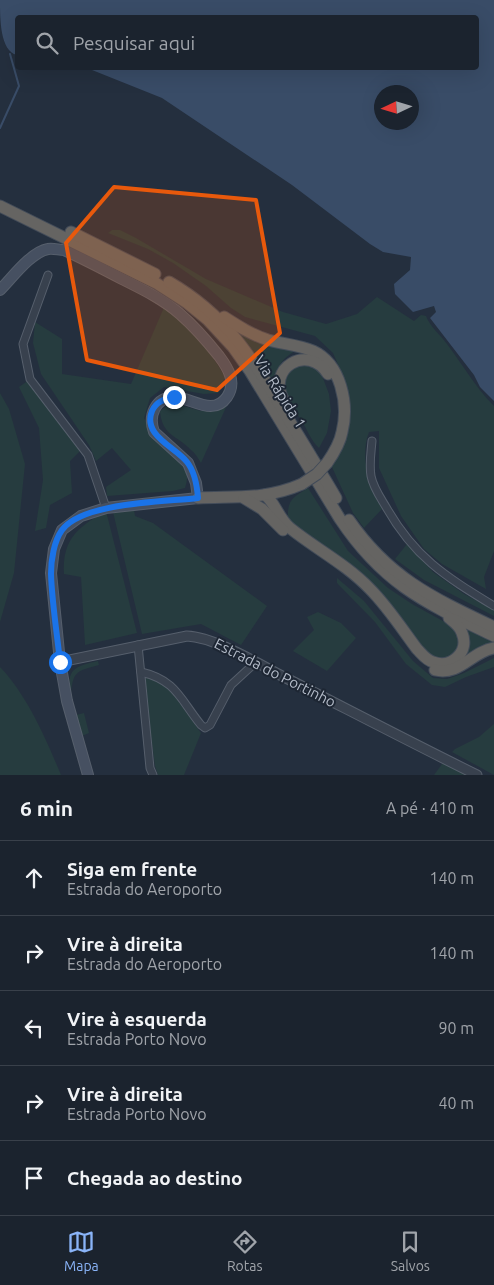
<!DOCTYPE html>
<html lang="pt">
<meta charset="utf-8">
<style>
:root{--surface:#1b232e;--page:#282f3a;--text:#f1f3f6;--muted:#a0a4aa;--line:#39404a;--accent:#8ab4f8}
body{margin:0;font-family:Ubuntu,sans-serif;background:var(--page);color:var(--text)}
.compass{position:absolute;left:374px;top:85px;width:45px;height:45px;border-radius:50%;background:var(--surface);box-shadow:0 5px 20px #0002;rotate:266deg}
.stop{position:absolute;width:15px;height:15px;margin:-11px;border:4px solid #1a73e8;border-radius:50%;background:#fff}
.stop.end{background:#1a73e8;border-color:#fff;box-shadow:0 1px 5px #0008}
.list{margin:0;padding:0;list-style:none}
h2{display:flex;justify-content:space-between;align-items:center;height:65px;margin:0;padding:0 20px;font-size:21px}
h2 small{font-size:16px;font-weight:400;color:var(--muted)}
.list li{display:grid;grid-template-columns:32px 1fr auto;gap:15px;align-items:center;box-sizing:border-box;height:75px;padding:0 20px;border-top:1px solid var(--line)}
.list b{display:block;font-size:19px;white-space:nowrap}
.list p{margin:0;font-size:16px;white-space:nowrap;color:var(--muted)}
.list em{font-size:16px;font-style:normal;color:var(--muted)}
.icon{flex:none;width:28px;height:28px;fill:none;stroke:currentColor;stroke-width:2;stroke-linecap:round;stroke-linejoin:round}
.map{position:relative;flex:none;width:494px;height:775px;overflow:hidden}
.search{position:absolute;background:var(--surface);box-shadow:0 5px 20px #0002;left:15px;right:15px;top:15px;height:55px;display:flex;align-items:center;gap:12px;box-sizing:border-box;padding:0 18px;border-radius:5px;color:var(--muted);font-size:19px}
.sheet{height:440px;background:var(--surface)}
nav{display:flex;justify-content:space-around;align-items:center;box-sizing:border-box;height:70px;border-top:1px solid var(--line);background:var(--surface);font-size:14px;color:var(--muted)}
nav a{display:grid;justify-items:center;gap:2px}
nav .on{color:var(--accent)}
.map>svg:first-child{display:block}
.green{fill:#263c3f}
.water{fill:#394c67;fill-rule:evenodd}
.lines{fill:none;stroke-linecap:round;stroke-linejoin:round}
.stream{stroke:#394c67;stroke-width:2}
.minor-casing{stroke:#565f6c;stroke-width:9}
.tertiary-casing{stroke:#565f6c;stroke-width:11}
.secondary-casing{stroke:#565f6c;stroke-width:12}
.trunk-casing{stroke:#434c59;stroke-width:13}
.minor{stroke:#38414e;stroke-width:7}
.tertiary{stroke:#38414e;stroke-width:9}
.secondary{stroke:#465061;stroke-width:10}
.trunk{stroke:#656462;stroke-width:11}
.trunk-bridge-casing{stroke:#434c59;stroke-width:13;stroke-linecap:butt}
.trunk-bridge{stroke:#656462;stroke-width:11}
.route{stroke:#1a73e8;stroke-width:6}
.marked{fill:#e8590c;fill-opacity:0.2;stroke:#e8590c;stroke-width:4;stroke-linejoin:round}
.labels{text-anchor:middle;stroke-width:4;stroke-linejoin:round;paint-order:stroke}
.street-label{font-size:15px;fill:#b4bcc9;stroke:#1d2633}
</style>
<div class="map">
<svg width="494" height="775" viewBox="0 0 494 775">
<rect width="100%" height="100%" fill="#242f3e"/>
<g class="green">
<path d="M112 230H120L136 238 206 279 283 312 326 324 357 314 377 297 414 321 421 315 426 316C430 327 440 334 447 344 463 365 475 387 494 406V551L484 577 486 589 442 564 424 549 401 516 379 468V431L369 432C363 447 365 467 369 483 372 492 378 501 382 509L364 528 353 513 331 465 335 461 344 378 333 353 315 336 245 317 231 308 206 286 173 263 148 249 108 233Z"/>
<path d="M165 305C190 325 209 349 225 377L218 393 204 394 164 387 150 398 144 418C148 425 151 434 155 439 169 455 195 461 185 488L173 491 107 496 106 487 131 470 112 448 96 461 89 445 41 374 33 343 35 322 62 339V374L131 384Z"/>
<path d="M235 328 299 349C282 358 278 364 275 383Z"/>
<path d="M307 362 321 373 329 394 331 411 327 433 319 448C311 441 306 427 300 418 287 396 270 374 307 362Z"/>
<path d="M29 380 55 414 80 451 70 461 72 493 50 505 46 528 35 531 43 480 39 428 19 387Z"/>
<path d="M0 393 9 409 25 464 14 573 0 622Z"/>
<path d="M168 405H180L201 411 227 405 201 463C198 458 195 453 191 450 177 435 162 436 160 411Z"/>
<path d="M308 488 348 551 388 588 412 604 452 626 459 633C460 649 458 653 444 660L430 657 413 636 288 520C287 500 292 498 308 488Z"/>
<path d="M134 510 135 516 153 523 267 606 241 645 201 624 142 634 113 512Z"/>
<path d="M106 511 137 633 85 645 81 577 64 574C62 539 78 527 106 511Z"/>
<path d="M407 544 433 572 464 594 494 610V616L424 580 395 559Z"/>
<path d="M337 578 364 601 413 661 433 678 447 679 464 673 494 658V667L466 677 445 687 432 685 406 664 375 622 337 583Z"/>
<path d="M318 612 341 623 356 638 327 671 293 651 314 630 307 617Z"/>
<path d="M464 627 494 642V644L469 656 465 654Z"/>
<path d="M98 661 99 665C78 671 73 670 71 694 65 669 76 666 98 661Z"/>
<path d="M0 667C27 695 46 739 61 775H0Z"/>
<path d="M143 676 159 680 169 688 201 733 184 775H158L155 766Z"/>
<path d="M84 713 89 733 82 736 76 715Z"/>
<path d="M494 724V775L452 752 455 749 479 737Z"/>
<path d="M445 760 474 775H434Z"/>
</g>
<path class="water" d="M0 0H494V401L480 387 474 375 430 318 436 312 434 306 413 312 395 294 394 284 410 270 411 257 383 252 370 244 292 185 162 98 87 68H476V18H18L17 55C0 51 0 19 0 0ZM382 92H412V122H382Z"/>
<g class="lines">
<path class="stream" d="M0 128 19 86 10 54"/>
<g class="minor-casing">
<g id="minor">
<path d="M48 275 23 344 30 379 88 455 106 508"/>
<path d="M372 441C371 453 369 464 371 476 373 487 380 497 386 507 415 558 445 576 494 606"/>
<path d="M138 645 150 768 153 775"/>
<path d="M141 672C176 680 180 699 201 725L205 728 210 725 231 685 256 662"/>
</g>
</g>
<g class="tertiary-casing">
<path id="tertiary" d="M60 662 187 636C214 637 257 663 282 676 347 709 412 743 477 775"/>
</g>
<g class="secondary-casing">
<path id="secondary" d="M0 290C12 278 31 252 48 249 53 248 59 250 64 250 84 259 103 269 122 279 142 289 163 299 180 314 195 327 207 341 219 356 228 368 237 382 227 397 213 417 192 398 175 397 155 397 148 416 154 432L188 463 196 483 198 498 106 508 81 516 62 530 54 549 51 573 60 662 67 701 88 775"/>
</g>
<g class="trunk-casing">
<g id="trunk">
<path d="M0 206 156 283 187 303 208 320 233 347 250 371 340 519C384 585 426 603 494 636"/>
<path d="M71 232 155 274"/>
<path d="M169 282C226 315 252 357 284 412 301 440 319 469 336 498"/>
<path d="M224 317C238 326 252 335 268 340 283 344 299 345 313 351 341 364 349 404 342 432 340 443 334 453 327 463"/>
<path d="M284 401C265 368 308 343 328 374"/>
<path d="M265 495C275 502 278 518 290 528 316 549 346 564 370 589 388 607 402 629 417 649 422 654 426 660 433 662 451 669 470 652 462 633 460 626 454 622 449 618"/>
<path d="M198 498C236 496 265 500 302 484"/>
<path d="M244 498 262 509 283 530"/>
<path d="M349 520C389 578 433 598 494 627"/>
<path d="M435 670C460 676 471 652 494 648"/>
</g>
</g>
<use href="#minor" class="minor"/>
<use href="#tertiary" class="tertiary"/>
<use href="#secondary" class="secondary"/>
<use href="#trunk" class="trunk"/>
<g class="trunk-bridge-casing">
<path id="trunk-bridge" d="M302 484 317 474 327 463"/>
</g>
<use href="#trunk-bridge" class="trunk-bridge"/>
</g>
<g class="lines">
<path class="route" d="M60 662C57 633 52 603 51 574 51 560 54 541 62 530 83 502 165 502 198 498 197 485 195 472 187 462 175 447 142 435 152 411 156 402 164 399 174 397"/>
</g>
<path class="marked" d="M114 187 256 200 280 333 217 390 87 360 66 243Z"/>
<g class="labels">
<g class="street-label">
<text transform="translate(280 392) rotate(58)" y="5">Via Rápida 1</text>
<text transform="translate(275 673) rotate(27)" y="5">Estrada do Portinho</text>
</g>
</g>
</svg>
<svg class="compass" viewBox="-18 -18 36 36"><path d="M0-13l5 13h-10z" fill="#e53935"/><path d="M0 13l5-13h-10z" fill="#a0a4aa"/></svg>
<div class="stop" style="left:60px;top:662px"></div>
<div class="stop end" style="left:174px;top:397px"></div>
<div class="search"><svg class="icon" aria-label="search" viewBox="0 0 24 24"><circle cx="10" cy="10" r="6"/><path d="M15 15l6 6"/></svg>Pesquisar aqui</div>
</div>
<section class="sheet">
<h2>6 min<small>A pé · 410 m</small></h2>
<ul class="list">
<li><svg class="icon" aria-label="ahead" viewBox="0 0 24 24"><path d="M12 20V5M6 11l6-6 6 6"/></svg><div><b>Siga em frente</b><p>Estrada do Aeroporto</p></div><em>140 m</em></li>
<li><svg class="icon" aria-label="right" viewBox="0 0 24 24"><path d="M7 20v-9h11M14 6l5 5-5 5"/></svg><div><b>Vire à direita</b><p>Estrada do Aeroporto</p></div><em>140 m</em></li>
<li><svg class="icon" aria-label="left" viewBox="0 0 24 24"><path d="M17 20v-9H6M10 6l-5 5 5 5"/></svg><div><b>Vire à esquerda</b><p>Estrada Porto Novo</p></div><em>90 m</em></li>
<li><svg class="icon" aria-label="right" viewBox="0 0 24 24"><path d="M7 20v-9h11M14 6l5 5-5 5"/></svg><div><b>Vire à direita</b><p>Estrada Porto Novo</p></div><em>40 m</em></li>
<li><svg class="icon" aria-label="arrive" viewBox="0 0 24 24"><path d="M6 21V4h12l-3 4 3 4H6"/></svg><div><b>Chegada ao destino</b></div></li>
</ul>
</section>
<nav>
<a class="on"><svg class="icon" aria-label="map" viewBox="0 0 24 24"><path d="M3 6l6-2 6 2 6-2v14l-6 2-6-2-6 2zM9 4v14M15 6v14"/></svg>Mapa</a>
<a><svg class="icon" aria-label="directions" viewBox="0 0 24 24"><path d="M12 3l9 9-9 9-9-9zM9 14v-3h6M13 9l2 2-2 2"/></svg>Rotas</a>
<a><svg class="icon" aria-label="saved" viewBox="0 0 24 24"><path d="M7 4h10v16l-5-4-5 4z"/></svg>Salvos</a>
</nav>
